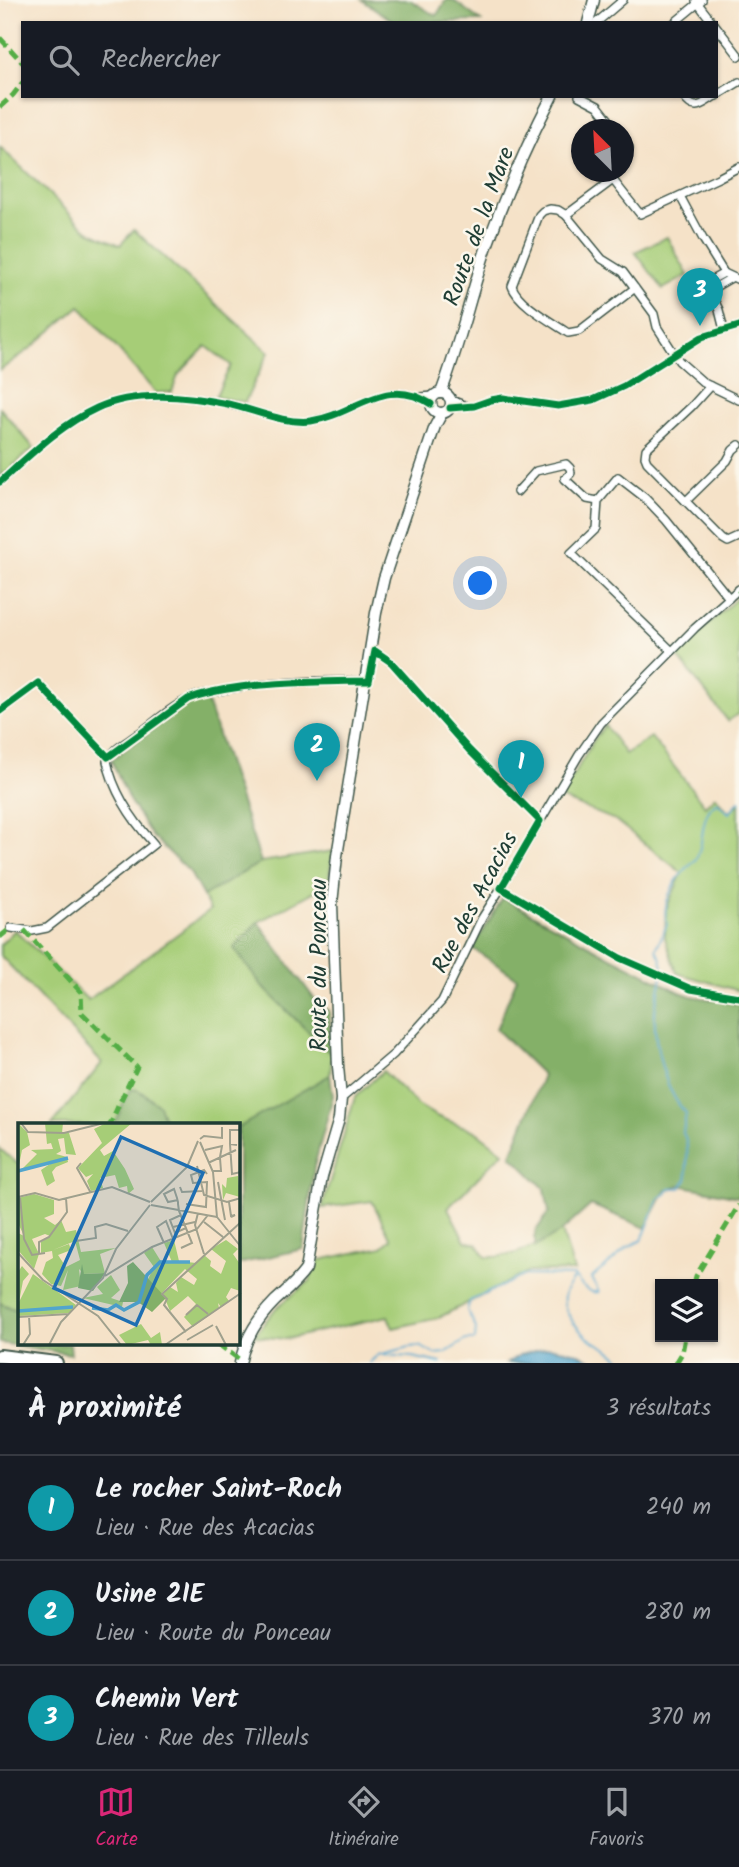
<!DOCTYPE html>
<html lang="fr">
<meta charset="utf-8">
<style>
:root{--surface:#171b24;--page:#242831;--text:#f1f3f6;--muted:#9ea1a6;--line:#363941;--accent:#db2777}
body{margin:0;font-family:Kalam,sans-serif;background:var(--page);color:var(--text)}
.controls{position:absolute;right:21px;bottom:21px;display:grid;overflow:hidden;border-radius:0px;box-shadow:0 2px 5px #0004}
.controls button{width:63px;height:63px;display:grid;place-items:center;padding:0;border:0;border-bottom:2px solid var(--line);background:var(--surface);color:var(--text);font:35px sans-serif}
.compass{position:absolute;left:571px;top:119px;width:63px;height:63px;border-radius:50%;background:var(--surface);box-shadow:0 2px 5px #0004;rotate:336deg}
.you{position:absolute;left:481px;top:584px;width:24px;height:24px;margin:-18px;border:5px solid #fff;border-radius:50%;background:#1a73e8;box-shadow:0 0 0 10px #1a73e833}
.badge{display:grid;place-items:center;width:46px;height:46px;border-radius:50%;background:var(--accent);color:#fff;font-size:23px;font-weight:700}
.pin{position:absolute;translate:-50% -58px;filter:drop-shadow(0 2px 4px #0008)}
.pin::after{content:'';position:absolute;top:37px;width:24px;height:21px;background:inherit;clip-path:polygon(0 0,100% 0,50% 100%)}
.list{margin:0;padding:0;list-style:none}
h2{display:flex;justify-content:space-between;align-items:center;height:91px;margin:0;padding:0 28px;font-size:30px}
h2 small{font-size:23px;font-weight:400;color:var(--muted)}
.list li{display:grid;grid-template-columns:46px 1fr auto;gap:21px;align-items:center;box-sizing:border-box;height:105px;padding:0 28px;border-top:2px solid var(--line)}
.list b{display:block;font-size:26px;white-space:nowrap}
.list p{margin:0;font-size:23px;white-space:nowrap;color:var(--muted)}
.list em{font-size:23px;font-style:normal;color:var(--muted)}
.icon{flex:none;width:38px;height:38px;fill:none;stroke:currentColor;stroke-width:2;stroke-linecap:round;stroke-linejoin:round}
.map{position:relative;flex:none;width:739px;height:1363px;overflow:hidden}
.search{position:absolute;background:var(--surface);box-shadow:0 2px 5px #0004;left:21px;right:21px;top:21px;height:77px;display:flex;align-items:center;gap:18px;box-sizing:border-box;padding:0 24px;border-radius:0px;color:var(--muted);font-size:26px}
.sheet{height:406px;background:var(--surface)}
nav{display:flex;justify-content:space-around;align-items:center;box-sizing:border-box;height:98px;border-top:2px solid var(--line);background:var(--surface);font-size:19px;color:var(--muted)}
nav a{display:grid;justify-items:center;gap:4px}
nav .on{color:var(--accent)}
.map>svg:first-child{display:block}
.green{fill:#a6cd77;stroke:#628556;stroke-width:2}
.forest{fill:#84b068;stroke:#52764e;stroke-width:2}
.water{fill:#52a5cd;stroke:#387180;stroke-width:2}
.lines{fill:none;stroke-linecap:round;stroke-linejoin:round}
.stream{stroke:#52a5cd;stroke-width:2}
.street-casing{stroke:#3f564a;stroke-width:10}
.secondary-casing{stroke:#3f564a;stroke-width:13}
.highway-casing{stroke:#3f564a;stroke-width:16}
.street{stroke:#fff;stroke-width:7}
.secondary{stroke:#fff;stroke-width:10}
.highway{stroke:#fff;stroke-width:12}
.quiet{stroke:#52ad45;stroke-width:5;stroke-dasharray:10 5;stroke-linecap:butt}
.cycleway-casing{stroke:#fbf7ec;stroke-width:11}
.cycleway{stroke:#00873e;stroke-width:7}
.labels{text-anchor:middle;stroke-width:5;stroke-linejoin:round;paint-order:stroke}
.street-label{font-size:23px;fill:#1f3d34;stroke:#fbf7ec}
.inset-river{fill:none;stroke:#52a5cd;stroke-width:3.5}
.inset-road{fill:none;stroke:#9fa08d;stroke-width:2}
.view{fill:#1f6fb2;fill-opacity:0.15;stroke:#1f6fb2;stroke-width:3.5}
.inset-edge{fill:none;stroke:#1f3d34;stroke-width:3.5}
</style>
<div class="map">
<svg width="739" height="1363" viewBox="0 0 739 1363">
<rect width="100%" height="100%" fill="#fbf7ec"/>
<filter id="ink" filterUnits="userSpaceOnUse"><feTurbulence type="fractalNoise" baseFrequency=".0143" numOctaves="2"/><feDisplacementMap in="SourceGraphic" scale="14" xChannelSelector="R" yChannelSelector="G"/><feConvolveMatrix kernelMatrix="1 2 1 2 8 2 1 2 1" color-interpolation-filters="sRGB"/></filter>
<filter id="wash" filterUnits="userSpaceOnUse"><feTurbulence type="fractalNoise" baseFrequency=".00686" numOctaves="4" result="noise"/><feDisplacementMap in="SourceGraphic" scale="28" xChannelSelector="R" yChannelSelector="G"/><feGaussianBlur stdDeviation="1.57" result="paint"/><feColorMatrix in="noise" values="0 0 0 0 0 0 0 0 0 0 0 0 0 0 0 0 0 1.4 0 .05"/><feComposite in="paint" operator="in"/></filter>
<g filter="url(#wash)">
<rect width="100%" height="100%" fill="#f5e2c8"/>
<g class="green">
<path d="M0 147 88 231 120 245 134 230 269 352 245 402 215 397 231 365 206 346 178 375 172 392 156 393 80 306 31 348 0 370Z"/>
<path d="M667 237 688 275 663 289 635 252Z"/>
<path d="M0 408 34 448 0 477Z"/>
<path d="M739 596V713L728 721 676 654Z"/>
<path d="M605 725 625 754 651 737 705 806 715 796 729 812 739 803V991L677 973 665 938 666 909 682 873 615 820 560 798 594 740Z"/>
<path d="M333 851 328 884 258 922 234 948 262 986 332 1055 330 1075 238 1128V1125H166C160 1109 151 1090 131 1090L114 1125H52L102 1063 0 955V945L15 930 88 1000 210 910 203 896 261 862Z"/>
<path d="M383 1071 418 1105 436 1116 475 1131 503 1152 448 1208 465 1241 477 1244 486 1257C515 1258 538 1245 562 1231L574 1271 528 1272 438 1318 393 1328 388 1316 286 1339 254 1336 276 1308 310 1281 315 1261 382 1247 391 1239 372 1201 322 1208 355 1097Z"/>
<path d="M0 1149 19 1165V1311L0 1303Z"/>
</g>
<g class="forest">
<path d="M362 0H410L436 16 446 0H453L481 21 396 23Z"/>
<path d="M205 696 261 862 203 896 189 871 152 836 129 800 111 760 187 704Z"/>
<path d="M503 898 611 957 680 992 691 996 739 1004V1197L679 1185 665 1191 646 1228 591 1205 562 1231 535 1247V1232L549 1212 545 1189 511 1155 543 1075 496 1029 517 978 472 948Z"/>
<path d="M258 922 321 1008 329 1010 332 1055 262 986 234 948Z"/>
<path d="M330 1075 333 1096 314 1167 303 1249 238 1264V1128Z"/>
<path d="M130 1089 138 1090 159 1105 166 1125H114Z"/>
<path d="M0 1303 19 1311V1344H70L71 1354 0 1343Z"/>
</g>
<path class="water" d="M549 1347 578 1353 595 1363H507L520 1355Z"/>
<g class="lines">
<g class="stream">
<path d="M574 1277C569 1285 562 1294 564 1303 566 1315 578 1329 586 1336 598 1346 614 1349 623 1363"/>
<path d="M383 1355 412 1357 441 1363"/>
<path d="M369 1363 378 1355 410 1347 420 1346 434 1354 445 1353 466 1340H475L476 1328 467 1310 470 1301 525 1275 574 1276C580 1284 588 1294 599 1292L592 1278C598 1272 604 1268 610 1263 622 1252 626 1247 642 1240L659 1198 666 1194 670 1188H680L687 1180C685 1165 691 1146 683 1133L686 1113C665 1092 653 1043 655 1012 656 991 671 968 656 950L667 924C661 906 673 882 686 869 690 865 695 862 697 857 705 840 699 814 717 802L729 813 739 801"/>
</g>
</g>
</g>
<g filter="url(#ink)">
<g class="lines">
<g class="street-casing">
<g id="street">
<path d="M696 1 713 23"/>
<path d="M596 23 623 0"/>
<path d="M674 23 702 0"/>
<path d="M716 26 739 56"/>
<path d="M579 96 598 106 617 130"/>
<path d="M683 96C694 113 701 105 715 96"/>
<path d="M716 96 739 82"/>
<path d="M624 138 629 148 624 159"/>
<path d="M613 180 640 214 718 178 739 167"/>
<path d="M680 196 703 239 724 273 739 280"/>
<path d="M566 215 613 180 617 172"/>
<path d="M724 273 706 283 719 310 724 330"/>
<path d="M635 288 579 331 568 333C552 322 518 304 512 286L539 215 543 211 550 209 558 210 566 215 602 259 623 272 654 314 657 327 679 361 704 383 739 400"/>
<path d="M710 290 731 278"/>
<path d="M710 386 692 406 646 449 645 457 647 462 723 539 728 542 739 537"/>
<path d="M420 397 434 396"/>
<path d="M451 400 464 405"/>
<path d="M450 408 474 406 491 400 503 398 558 406 593 400 624 386 702 337 739 326"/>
<path d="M0 482C30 455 60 425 97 408 136 390 187 396 228 404 255 410 283 424 311 421 355 415 385 374 431 404"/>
<path d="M517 492 536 471 566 464 570 468 571 473 565 479 587 499 598 501"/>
<path d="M686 501 727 461 733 450 739 445"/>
<path d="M672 651 571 553 596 529 598 501 618 477 645 498 666 520 729 598"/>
<path d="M11 928 32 931 47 928 154 844C133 821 113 791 107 761 112 749 129 741 139 733 155 722 171 707 188 699 197 694 209 693 219 691 265 682 318 680 365 681"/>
<path d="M341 1099 394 1054 442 1001 482 918 501 888 579 755 601 723 695 628 739 589"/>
</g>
</g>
<g class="secondary-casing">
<g id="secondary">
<path d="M588 23 594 0"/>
<circle cx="441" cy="403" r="10"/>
<path d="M441 393C459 346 470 297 486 249 504 197 526 146 552 96"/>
<path d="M240 1363C245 1339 257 1319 275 1301 286 1291 297 1282 306 1269L322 1177 339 1119 341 1099 338 1066 332 904 337 856 376 613 384 578 435 426 442 413"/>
</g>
</g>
<g class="highway-casing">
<path id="highway" d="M0 1356 56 1363"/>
</g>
<use href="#street" class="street"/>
<use href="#secondary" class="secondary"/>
<use href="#highway" class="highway"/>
<g class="quiet">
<path d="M0 38 23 63"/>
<path d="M0 107 13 95 23 82"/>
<path d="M738 590 739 591"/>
<path d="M24 930 81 992 82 1013 137 1067 119 1104 110 1125"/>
<path d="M0 937 11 928"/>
<path d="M694 1284 696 1276 739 1205"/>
<path d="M218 1344 240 1360"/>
<path d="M676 1363 682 1353 685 1337"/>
</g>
<g class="cycleway-casing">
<g id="cycleway">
<path d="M450 408 474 406 491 400 503 398 558 406 593 400 624 386 702 337 739 326"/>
<path d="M0 482C30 455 60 425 97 408 136 390 187 396 228 404 255 410 283 424 311 421 355 415 385 374 431 404"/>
<path d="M0 711 38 683 108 757 188 699C221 687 257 685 292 683 318 682 344 681 369 681L375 651 391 662 469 750 540 821 501 888 620 958 691 989 739 997"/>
</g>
</g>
<use href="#cycleway" class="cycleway"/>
</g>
</g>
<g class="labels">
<g class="street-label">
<text transform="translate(478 226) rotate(-70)" y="8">Route de la Mare</text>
<text transform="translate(474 902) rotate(-62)" y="8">Rue des Acacias</text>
<text transform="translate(318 965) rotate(-90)" y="8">Route du Ponceau</text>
</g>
</g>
<g transform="translate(18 1123)">
<rect width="222" height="222" fill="#f5e2c8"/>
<path d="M0 0 9 9 12 22 4 27 0 47ZM27 0H45L44 10H51L58 32 48 31 46 15 40 16 43 28 38 31 49 34 50 39 38 44 34 49 37 58 29 63 23 47 38 37 4 46 19 31 13 27 35 26 33 20 29 21ZM88 0H114L82 27 86 33 95 28 107 46 116 66 110 71 109 63 101 65 97 52 82 55 85 65 73 68 69 58 75 51 68 54 60 45 84 20 76 6ZM220 53 222 74 208 70 205 77 204 61 208 65 209 55ZM16 71 36 77V91L26 95 37 102 43 97 48 109 58 107 63 129 98 125 82 131 87 150 66 151 61 146 63 163 45 167 50 147 43 163 33 161 24 151 28 139 35 135 34 128 23 130V119L32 113 27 111 14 116 21 131 16 146 0 127V110L6 113 0 100V75ZM57 118 62 137 48 144 40 132 53 127 51 121 35 127ZM156 117 161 138 178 140 186 132 193 138 192 143 203 151 208 138 193 126 208 117 220 126 215 131 222 141V168L213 165 208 174 211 178 203 184 200 180 201 185 175 204 166 194 178 181 170 173 152 188 145 171 152 164 160 169 158 160 163 154 176 162 179 156 167 146 143 171 130 156 136 144 126 130 134 124 144 140 154 139 146 120ZM4 143 11 151 5 158 1 179 15 151 58 182 51 190 0 193V149ZM93 152 102 167 93 175 105 179 104 184 65 175 85 171 79 164ZM123 201 133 215 142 209 144 222H133L130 217 109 222 101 212Z" fill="#a6cd77" fill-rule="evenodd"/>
<path d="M115 139 148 175 134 189 120 179H101L110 160 109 143ZM64 141 66 151 87 150 75 168 60 165Z" fill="#84b068"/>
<path class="inset-river" d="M0 48 50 35M74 185 90 187 98 182 106 187 121 179 129 152 142 139H172M0 188 55 184"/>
<path class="inset-road" d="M3 0 10 9 46 10 86 0M182 16 186 13 204 15V4M182 19 195 49 199 94M212 21V7H223M219 22 212 21 214 51 223 49M187 27 204 23 202 34M63 40 59 45 73 70M190 40 218 27M179 43 186 72 209 79 223 75M194 48H203L202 35M200 59 207 97M162 64 164 69 184 68M0 74 17 70 41 77 94 64 132 79M2 74 6 116 14 132 27 130M160 77 150 79 146 71 156 66 159 75 160 79V81L161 88 174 120 163 125M133 79 169 44 180 18M211 79 213 93 217 92 213 94M168 81 188 84 189 59 175 60 173 52 186 47 189 51M133 82 199 94M180 90 177 102 186 131M163 92 152 97 157 110 168 105M199 94 223 124M186 99 205 114M155 104 177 99M58 118 78 115 77 104 88 101 110 108M146 120 139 104 148 98 155 116M0 130 25 157 80 193 103 222M21 130V119L31 114 49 89 48 75M87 153 134 124 179 106 190 92M168 192 179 182 190 191M0 194 51 191M198 203 208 222M168 209 146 182 149 176 144 171 223 99M169 217 195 202M5 222 12 211 11 193M31 222 43 199 85 155 98 126 132 82M147 222 223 170"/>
<path class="view" d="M103 14 185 50 118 202 36 165Z"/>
<rect width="222" height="222" class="inset-edge"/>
</g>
</svg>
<div class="controls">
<button><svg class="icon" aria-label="layers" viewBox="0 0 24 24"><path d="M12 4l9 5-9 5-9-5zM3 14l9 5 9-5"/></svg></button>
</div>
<svg class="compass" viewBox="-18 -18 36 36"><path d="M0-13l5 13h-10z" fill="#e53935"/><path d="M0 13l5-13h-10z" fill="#9ea1a6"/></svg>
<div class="you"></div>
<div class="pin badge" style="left:521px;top:798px;background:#0f9aa8">1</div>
<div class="pin badge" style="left:317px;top:781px;background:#0f9aa8">2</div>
<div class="pin badge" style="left:700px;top:326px;background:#0f9aa8">3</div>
<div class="search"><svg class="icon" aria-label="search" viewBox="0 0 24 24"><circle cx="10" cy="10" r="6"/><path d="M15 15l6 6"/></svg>Rechercher</div>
</div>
<section class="sheet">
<h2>À proximité<small>3 résultats</small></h2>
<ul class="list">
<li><span class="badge" style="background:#0f9aa8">1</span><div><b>Le rocher Saint-Roch</b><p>Lieu · Rue des Acacias</p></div><em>240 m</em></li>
<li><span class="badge" style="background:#0f9aa8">2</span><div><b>Usine 2IE</b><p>Lieu · Route du Ponceau</p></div><em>280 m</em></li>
<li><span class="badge" style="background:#0f9aa8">3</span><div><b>Chemin Vert</b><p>Lieu · Rue des Tilleuls</p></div><em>370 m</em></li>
</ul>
</section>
<nav>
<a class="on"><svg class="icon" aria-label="map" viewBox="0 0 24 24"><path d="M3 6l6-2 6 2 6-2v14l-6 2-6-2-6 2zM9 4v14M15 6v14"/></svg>Carte</a>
<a><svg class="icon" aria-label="directions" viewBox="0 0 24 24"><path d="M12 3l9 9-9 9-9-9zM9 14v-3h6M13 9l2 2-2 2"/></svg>Itinéraire</a>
<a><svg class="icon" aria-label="saved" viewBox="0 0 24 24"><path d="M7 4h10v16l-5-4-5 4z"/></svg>Favoris</a>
</nav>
